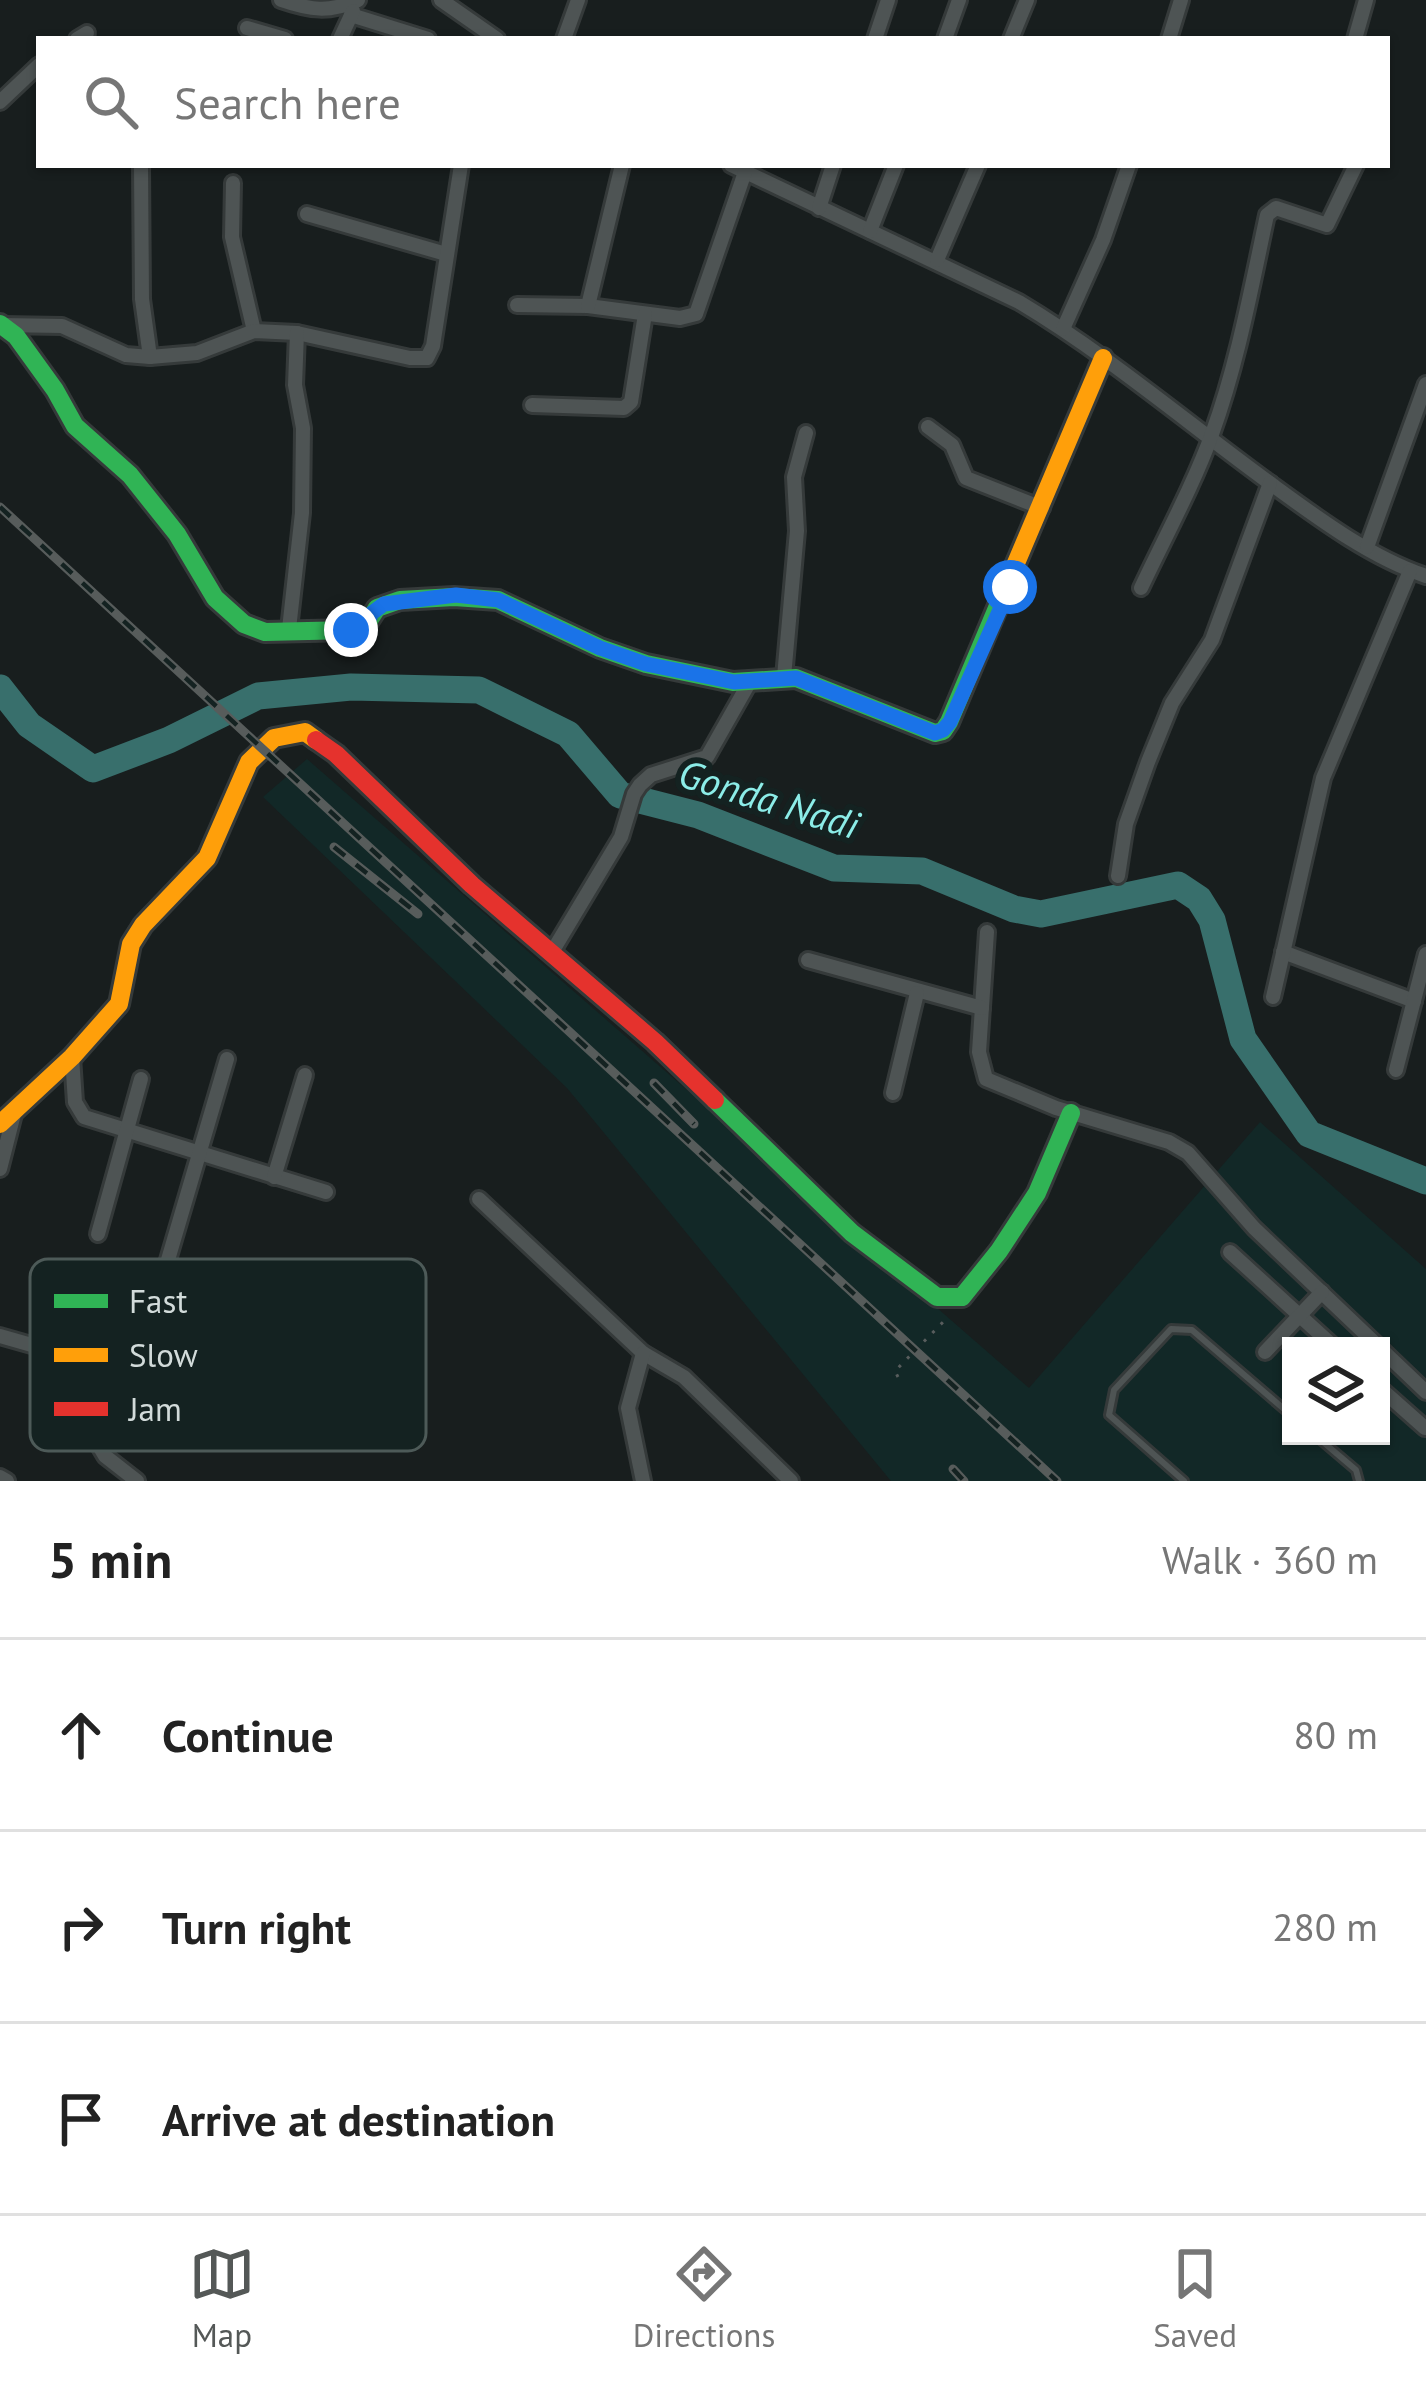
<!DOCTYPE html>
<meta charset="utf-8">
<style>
:root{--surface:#fff;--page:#f2f2f2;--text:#222;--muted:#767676;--line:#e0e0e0;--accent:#545857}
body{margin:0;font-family:"PT Sans",sans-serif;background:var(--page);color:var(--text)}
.controls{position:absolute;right:36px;bottom:36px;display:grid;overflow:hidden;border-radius:0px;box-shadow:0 3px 9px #0004}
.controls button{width:108px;height:108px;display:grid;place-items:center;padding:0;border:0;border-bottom:3px solid var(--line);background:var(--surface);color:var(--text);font:60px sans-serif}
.stop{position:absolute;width:36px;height:36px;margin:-27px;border:9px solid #1a73e8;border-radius:50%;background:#fff}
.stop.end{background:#1a73e8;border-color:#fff;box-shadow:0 3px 12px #0008}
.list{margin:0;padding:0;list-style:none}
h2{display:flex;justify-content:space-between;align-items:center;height:156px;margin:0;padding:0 48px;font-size:51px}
h2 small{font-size:39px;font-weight:400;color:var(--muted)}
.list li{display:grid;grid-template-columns:78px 1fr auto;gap:36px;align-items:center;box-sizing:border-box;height:192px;padding:0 48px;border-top:3px solid var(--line)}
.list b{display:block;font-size:45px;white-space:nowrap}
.list em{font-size:39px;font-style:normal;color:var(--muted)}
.icon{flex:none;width:66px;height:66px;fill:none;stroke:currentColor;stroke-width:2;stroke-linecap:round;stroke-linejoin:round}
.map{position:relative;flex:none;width:1426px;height:1481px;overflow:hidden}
.search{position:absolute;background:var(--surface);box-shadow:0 3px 9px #0004;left:36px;right:36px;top:36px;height:132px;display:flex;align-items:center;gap:30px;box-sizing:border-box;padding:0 42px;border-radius:0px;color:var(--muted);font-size:45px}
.sheet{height:732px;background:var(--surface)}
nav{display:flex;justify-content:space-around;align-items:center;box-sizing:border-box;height:168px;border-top:3px solid var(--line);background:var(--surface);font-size:33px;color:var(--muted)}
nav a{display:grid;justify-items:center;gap:6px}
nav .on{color:var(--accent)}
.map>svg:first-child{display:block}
.built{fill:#122827;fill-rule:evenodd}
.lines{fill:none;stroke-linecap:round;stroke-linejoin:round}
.river{stroke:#386f6c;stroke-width:27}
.lane-casing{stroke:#353a3a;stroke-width:12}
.street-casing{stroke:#353a3a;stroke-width:20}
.fast-casing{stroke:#353a3a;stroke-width:24}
.slow-casing{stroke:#353a3a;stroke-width:24}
.jam-casing{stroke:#353a3a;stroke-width:24}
.path{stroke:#585d5d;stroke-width:3;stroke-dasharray:3 9;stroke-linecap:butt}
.lane{stroke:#4e5454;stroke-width:6}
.street{stroke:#4e5454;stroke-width:14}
.fast{stroke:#30b455;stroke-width:18}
.slow{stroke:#ff9f0a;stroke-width:18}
.jam{stroke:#e5322d;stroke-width:18}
.rail-casing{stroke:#575c5b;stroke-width:9}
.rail{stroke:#142221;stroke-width:4.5;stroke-dasharray:14;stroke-linecap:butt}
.route{stroke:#1a73e8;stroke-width:15}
.labels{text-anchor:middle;stroke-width:12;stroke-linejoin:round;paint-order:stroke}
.water-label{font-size:39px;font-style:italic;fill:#8cede8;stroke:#142221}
.key{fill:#142221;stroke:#4d5a58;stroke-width:3}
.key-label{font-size:33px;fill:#d2dbda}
</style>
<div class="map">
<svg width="1426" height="1481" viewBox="0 0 1426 1481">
<rect width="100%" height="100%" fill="#181e1e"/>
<path class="built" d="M307 759 1029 1388 1260 1122 1426 1269V1481H891L567 1088 263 797ZM1291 1346H1381V1436H1291Z"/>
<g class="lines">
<path class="river" d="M0 688 29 725 93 769 169 740 258 696 351 687 479 690 568 734 620 795 698 815 834 868 922 871 1014 909 1041 914 1178 885 1199 899 1212 920 1243 1039 1309 1134 1426 1181"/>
<g class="lane-casing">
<g id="lane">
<path d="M1316 1436 1356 1470 1359 1481"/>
<path d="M1184 1481 1109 1415 1114 1390 1171 1329 1192 1330 1291 1415"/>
</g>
</g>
<g class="street-casing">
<g id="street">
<path d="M281 0C310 10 329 13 358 0"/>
<path d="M441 0 497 39"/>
<path d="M351 15 428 39"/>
<path d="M247 28 285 39"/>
<path d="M77 39 87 33"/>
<path d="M340 39 353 11"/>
<path d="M564 39 578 0"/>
<path d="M875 39 888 0"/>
<path d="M945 39 959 0"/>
<path d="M1011 39 1027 0"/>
<path d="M1169 39 1181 0"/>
<path d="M1355 39 1366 0"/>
<path d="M0 102 39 65"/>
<path d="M141 165 142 299 150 357"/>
<path d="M731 165 1019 302C1106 354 1185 421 1267 481 1315 516 1369 557 1426 576"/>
<path d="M233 183 232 237 254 331"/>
<path d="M819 208 833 165"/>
<path d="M307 214 446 254"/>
<path d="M870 231 896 165"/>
<path d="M937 260 978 165"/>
<path d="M517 305 588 306 680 318 696 314 745 172"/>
<path d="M588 306 622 165"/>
<path d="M2 325 62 326 126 355 150 357 197 353 254 331 297 333 410 358H427L433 346 461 165"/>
<path d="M1063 329 1103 240 1129 165"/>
<path d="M532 405 624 408 631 402 645 314"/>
<path d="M928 427 952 445 966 478 1042 508"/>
<path d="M1367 547 1426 384"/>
<path d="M1141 588C1165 537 1193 486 1212 434 1238 362 1251 289 1267 215L1276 208 1327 225 1356 165"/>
<path d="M289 629 302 513 303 428 295 385 297 333"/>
<path d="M784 677 797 531 794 477 806 433"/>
<path d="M1118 876 1126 824 1148 762 1172 703 1212 640 1270 483"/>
<path d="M987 932 979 1052 986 1079 1056 1108 1169 1142 1188 1153 1254 1228 1378 1346"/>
<path d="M552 952 621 837 634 794 640 785 651 775 707 757 749 683"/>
<path d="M1283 952 1414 1001"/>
<path d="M808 960 982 1008"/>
<path d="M1273 997 1323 778 1410 571"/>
<path d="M72 1057 75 1102 84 1117 326 1192"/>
<path d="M1396 1070 1426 954"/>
<path d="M893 1093 917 993"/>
<path d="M0 1169 15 1110"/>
<path d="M274 1177 305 1075"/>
<path d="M479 1199 643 1353 684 1377 791 1481"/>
<path d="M98 1234 141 1079"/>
<path d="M1230 1252 1333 1346"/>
<path d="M165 1270 227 1059"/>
<path d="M0 1336 49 1350 74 1404 105 1456 137 1481"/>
<path d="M1381 1349 1426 1392"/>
<path d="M1265 1352 1322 1292"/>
<path d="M643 1353 628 1408 643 1481"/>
<path d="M1381 1389 1425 1428"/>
<path d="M0 1477 7 1481"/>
</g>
</g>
<g class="fast-casing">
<g id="fast">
<path d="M0 324 16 336 55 390 75 426 130 475 177 534 215 598 244 624 265 632 351 630 366 625 377 608 400 600 454 597 498 600 600 648 646 664 733 682 796 678 935 733 943 731 949 722 1008 582"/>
<path d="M715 1100 852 1233 937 1297H962L999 1251 1037 1193 1071 1113"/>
</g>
</g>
<g class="slow-casing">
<g id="slow">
<path d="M1008 582 1103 358"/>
<path d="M0 1124 72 1057 119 1004 131 944 143 925 207 858 249 762 274 738 305 732 316 740"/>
</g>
</g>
<g class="jam-casing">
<path id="jam" d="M316 740 336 754 472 885 655 1042 715 1100"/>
</g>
<path class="path" d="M898 1377 895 1371 948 1317"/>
<use href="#lane" class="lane"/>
<use href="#street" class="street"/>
<use href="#fast" class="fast"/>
<use href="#slow" class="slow"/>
<use href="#jam" class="jam"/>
<g class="rail-casing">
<g id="rail">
<path d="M0 507 1057 1481"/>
<path d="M334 847 418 914"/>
<path d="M654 1083 694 1124"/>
<path d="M953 1469 964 1481"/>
</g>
</g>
<use href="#rail" class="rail"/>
</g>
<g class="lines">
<path class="route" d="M351 630 366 625 372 613 384 604 456 595 498 600 600 648 646 664 734 682 796 678 935 733 943 730 950 722 1010 587"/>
</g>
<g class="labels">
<g class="water-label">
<text transform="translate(769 799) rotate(17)" y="14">Gonda Nadi</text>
</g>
</g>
<rect x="30" y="1259" width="396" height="192" rx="18" class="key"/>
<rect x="54" y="1294" width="54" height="14" fill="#30b455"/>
<rect x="54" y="1348" width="54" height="14" fill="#ff9f0a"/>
<rect x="54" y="1402" width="54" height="14" fill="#e5322d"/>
<g class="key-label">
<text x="129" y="1313">Fast</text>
<text x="129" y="1367">Slow</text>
<text x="129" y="1421">Jam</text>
</g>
</svg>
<div class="controls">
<button><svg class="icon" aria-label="layers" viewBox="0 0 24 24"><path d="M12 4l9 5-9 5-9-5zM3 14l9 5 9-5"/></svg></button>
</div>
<div class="stop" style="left:1010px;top:587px"></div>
<div class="stop end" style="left:351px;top:630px"></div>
<div class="search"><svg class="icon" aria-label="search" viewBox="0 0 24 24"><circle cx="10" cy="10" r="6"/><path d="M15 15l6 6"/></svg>Search here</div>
</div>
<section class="sheet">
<h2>5 min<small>Walk · 360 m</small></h2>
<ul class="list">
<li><svg class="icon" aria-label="ahead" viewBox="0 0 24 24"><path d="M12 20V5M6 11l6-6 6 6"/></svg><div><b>Continue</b></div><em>80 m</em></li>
<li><svg class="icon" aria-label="right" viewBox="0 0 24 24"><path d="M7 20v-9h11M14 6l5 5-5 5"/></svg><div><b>Turn right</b></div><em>280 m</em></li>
<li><svg class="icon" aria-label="arrive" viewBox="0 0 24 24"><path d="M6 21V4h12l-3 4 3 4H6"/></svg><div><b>Arrive at destination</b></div></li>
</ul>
</section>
<nav>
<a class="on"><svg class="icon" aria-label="map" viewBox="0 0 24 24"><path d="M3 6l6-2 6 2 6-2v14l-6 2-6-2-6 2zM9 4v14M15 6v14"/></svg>Map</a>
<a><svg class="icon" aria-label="directions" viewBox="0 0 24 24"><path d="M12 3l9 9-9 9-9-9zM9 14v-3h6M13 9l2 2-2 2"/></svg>Directions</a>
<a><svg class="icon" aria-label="saved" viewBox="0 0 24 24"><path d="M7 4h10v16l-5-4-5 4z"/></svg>Saved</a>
</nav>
